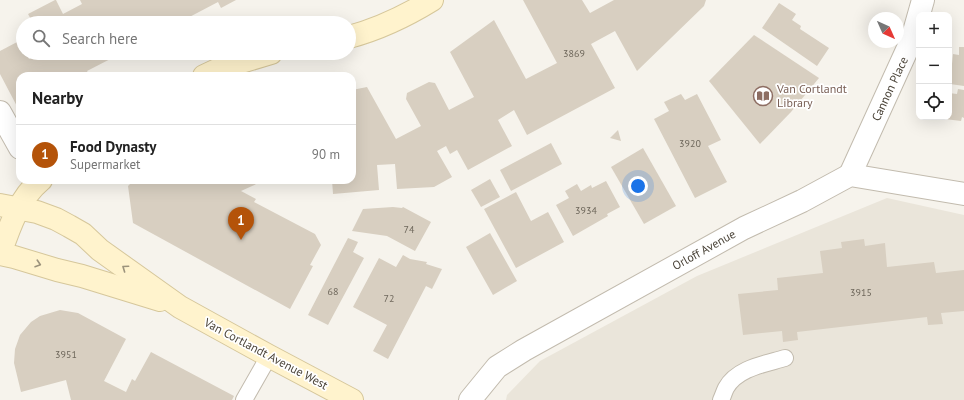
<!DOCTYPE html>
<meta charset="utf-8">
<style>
:root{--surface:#fff;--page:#f6f6f6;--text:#222;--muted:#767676;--line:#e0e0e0;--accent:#b45309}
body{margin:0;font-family:"PT Sans",sans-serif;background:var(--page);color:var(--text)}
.controls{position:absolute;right:12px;top:12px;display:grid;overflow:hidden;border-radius:8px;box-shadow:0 4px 16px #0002}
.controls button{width:36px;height:36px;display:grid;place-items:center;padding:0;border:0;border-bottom:1px solid var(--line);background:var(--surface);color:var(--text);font:20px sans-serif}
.compass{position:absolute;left:868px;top:12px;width:36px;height:36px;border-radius:50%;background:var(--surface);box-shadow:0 4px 16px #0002;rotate:135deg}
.you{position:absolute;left:638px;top:186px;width:14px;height:14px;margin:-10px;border:3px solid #fff;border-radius:50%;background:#1a73e8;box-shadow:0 0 0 6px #1a73e833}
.badge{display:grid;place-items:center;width:26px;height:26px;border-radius:50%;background:var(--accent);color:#fff;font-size:13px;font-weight:700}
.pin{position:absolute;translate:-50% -33px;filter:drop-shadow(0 1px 2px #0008)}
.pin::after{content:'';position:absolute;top:21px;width:14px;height:12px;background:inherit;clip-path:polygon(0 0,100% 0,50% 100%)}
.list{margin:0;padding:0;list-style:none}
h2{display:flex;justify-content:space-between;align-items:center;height:52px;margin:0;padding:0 16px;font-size:17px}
h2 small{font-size:13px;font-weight:400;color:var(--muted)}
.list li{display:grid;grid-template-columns:26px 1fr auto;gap:12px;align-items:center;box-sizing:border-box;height:60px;padding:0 16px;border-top:1px solid var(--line)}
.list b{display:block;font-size:15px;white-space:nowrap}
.list p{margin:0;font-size:13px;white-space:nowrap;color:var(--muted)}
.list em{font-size:13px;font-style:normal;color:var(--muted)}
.icon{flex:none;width:22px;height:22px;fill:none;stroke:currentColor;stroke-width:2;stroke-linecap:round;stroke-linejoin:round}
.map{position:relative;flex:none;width:964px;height:400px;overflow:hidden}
.search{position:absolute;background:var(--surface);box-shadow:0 4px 16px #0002;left:16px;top:16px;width:340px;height:44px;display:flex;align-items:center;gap:10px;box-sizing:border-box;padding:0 14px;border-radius:22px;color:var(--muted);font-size:15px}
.panel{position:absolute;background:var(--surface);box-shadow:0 4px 16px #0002;left:16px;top:72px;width:340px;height:112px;border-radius:12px}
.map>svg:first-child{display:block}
.residential{fill:#eae5da}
.building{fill:#d8cfc1}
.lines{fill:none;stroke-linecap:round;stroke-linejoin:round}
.lane-casing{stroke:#c2bbae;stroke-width:18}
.street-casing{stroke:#c2bbae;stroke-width:24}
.secondary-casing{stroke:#d6c79b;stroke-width:24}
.lane{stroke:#fff;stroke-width:16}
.street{stroke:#fff;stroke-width:22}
.secondary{stroke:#fff3cd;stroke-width:22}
.oneway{stroke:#9c937c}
.labels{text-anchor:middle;stroke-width:3.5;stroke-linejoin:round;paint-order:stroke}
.number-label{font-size:10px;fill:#6e675b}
.education-label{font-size:12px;fill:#785e54;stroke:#fff;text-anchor:start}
.street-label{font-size:12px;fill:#4b4439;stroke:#fff}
</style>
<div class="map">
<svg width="964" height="400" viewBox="0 0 964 400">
<rect width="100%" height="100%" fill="#f6f3ec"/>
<path class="residential" d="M887 198 964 215V400H506L507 395 540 361 697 276Z"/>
<g class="building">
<path d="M55 0H56L63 14 82 4 80 0H236L221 8 218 2 178 23H33L28 14Z"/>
<path d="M523 0H582L590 13 614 0H706L704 6 637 71 615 31 591 44 615 88 527 135 514 110 498 120 512 146 468 170 457 150 450 154 446 146 437 151 452 177 434 187 397 189 395 164 377 165 379 190 333 194 332 180H352V90L367 87 396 139 421 126 406 99 407 93 429 82 435 83 449 110 474 97 450 52 494 20 526 79 557 63Z"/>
<path d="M779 3 796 14 792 20 801 26 800 29 829 48 817 66 762 28Z"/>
<path d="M754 35 819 78 791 112 760 144 709 81Z"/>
<path d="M19 41 23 48V53H26L29 59 41 53H122L87 71 90 76H20V112L0 74V51Z"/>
<path d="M959 47H964V86L950 84 953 54 959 55Z"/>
<path d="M958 89 964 90V118L962 117 961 121 937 118 949 117V93L957 94Z"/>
<path d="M681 94 685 100 697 94 721 140 708 146 727 182 695 198 654 119 669 111 664 102Z"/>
<path d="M618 130 621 141 610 138Z"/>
<path d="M551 143 562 164 511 191 500 170Z"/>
<path d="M643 148 676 206 644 224 611 167Z"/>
<path d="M490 179 500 197 481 207 471 190Z"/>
<path d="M134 180H265L241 191 256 199 254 202 315 234 321 245 310 265 313 266 290 309 133 223 128 186Z"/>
<path d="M606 181 620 207 607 214 608 216 573 236 556 205 569 198 565 191 577 184 581 191 591 185 592 188Z"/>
<path d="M516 192 531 221 548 212 564 242 516 268 484 209Z"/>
<path d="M393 207 402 208 403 207 431 222 415 251 387 236 352 231 363 209Z"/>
<path d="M490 233 517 281 493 295 466 247Z"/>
<path d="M348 238 358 242 353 252 364 258 328 325 308 315Z"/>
<path d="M864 239 865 246 885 243 887 267 934 262 936 273 964 270V311L941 313 943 324 928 325 927 317 797 332 798 340 783 342 782 331 743 335 738 294 778 290 777 278 823 273 820 251 842 248 841 242Z"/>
<path d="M403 255 410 259 427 262 426 264 442 269 432 289 426 286 388 359 373 351 387 325 353 307 379 258 396 267Z"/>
<path d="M60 310 78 313 126 339 104 381 126 392 132 379 135 381 151 352 234 396 232 400H71L66 380 21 392 14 363 15 349 20 335 31 322 40 316Z"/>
</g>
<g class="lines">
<g class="lane-casing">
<g id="lane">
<path d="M244 400 269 356"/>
<path d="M721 400C723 396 724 392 726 388 737 368 765 364 785 358"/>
</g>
</g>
<g class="street-casing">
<g id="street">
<path d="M0 112 20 148"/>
<path d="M850 175 912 39 923 0"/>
<path d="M470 400 497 367 524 350 744 228 802 201 850 175 964 194"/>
</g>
</g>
<g class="secondary-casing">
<g id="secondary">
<path d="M349 37C379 29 406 16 432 0"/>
<path d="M204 76 221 68 271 53"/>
<path d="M0 205 37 212 56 219 69 226 83 234 100 250 180 307 269 356 352 400"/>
<path d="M0 254 14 257 57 270 82 276 160 300"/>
<path d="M0 254C9 228 19 198 41 180"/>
</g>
</g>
<use href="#lane" class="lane"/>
<use href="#street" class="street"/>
<use href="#secondary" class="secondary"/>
</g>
<defs><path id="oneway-chevron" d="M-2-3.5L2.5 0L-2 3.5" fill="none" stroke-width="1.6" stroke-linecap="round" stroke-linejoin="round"/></defs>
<g class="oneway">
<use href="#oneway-chevron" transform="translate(38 264) rotate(18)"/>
<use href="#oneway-chevron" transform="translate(125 268) rotate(-145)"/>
</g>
<defs>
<g id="library-ring" transform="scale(1)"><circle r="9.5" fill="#fff" stroke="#8d6e63" stroke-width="1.5"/><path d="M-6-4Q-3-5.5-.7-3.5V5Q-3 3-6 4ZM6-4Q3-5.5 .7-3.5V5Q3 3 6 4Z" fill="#8d6e63"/></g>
</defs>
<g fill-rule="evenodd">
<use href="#library-ring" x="763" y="96"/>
</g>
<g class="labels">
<g class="number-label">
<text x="574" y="57">3869</text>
<text x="690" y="147">3920</text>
<text x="586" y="214">3934</text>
<text x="409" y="233">74</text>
<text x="333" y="295">68</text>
<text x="861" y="296">3915</text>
<text x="389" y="302">72</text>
<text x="66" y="358">3951</text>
</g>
<g class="education-label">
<text x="777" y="93">Van Cortlandt<tspan x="777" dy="14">Library</tspan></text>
</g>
<g class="street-label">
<text transform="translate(890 89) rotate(-65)" y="4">Cannon Place</text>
<text transform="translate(704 250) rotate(-29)" y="4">Orloff Avenue</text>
<text transform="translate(266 354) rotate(28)" y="4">Van Cortlandt Avenue West</text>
</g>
</g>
</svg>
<div class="controls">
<button>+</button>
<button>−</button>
<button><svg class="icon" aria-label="locate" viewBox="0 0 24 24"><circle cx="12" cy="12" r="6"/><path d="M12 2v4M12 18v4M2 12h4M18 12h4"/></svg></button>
</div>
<svg class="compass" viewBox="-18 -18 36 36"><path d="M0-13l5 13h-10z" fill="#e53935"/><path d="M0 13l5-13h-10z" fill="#767676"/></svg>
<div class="you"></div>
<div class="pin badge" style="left:241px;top:240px">1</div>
<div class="search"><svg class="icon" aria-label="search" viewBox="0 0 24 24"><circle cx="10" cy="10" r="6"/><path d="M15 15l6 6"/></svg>Search here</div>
<section class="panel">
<h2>Nearby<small></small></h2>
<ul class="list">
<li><span class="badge">1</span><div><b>Food Dynasty</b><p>Supermarket</p></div><em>90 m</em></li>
</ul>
</section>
</div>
